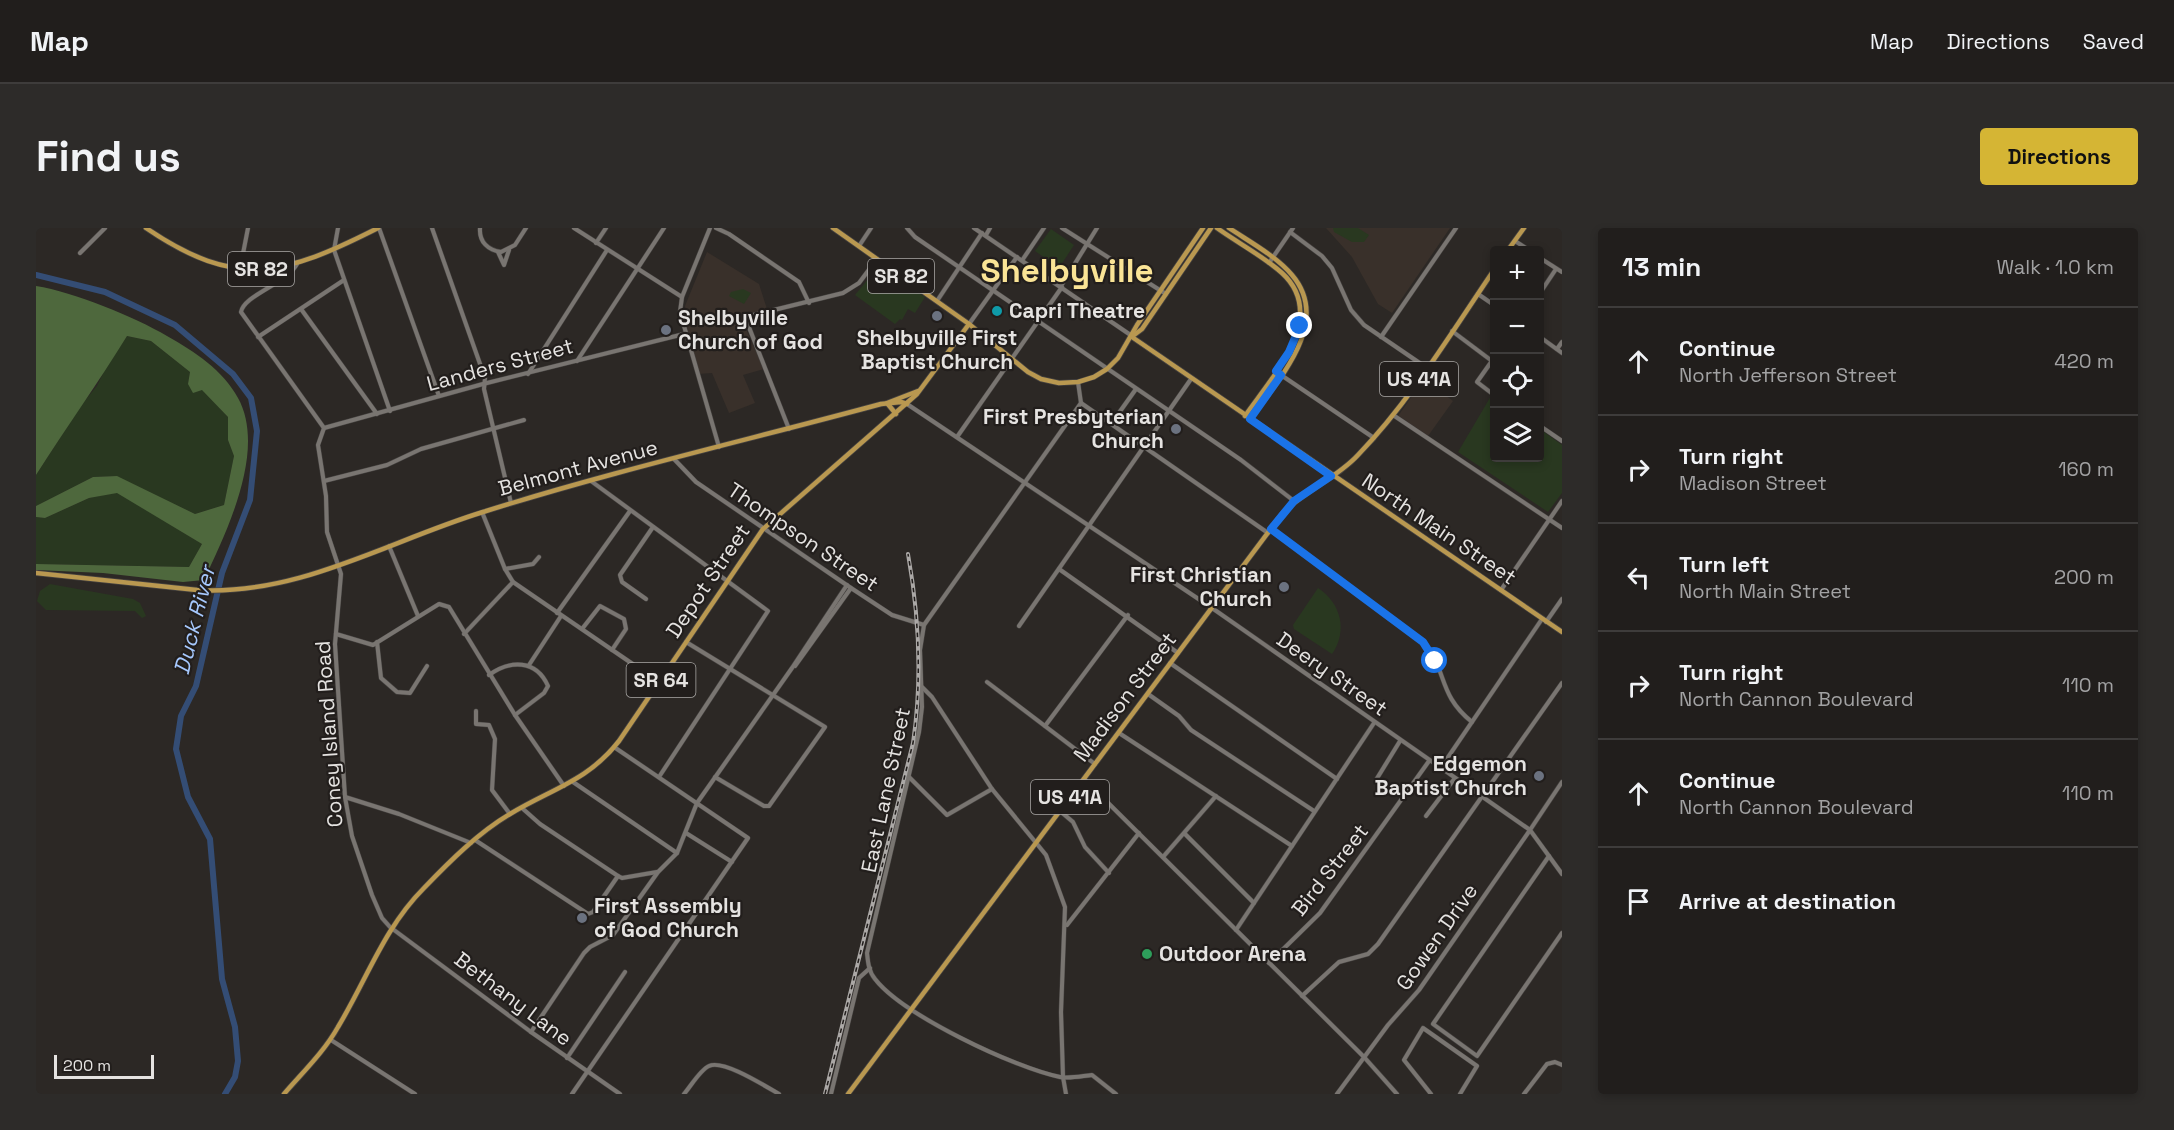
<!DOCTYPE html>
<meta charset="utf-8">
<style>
:root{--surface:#211e1c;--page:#2d2b29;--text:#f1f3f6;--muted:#a2a2a3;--line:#3e3c3b;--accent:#d5b534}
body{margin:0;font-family:"Space Grotesk",sans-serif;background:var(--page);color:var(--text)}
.controls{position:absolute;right:18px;top:18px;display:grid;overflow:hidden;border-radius:6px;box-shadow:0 3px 9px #0003}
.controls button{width:54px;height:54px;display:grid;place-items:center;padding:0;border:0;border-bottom:2px solid var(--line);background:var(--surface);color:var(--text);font:30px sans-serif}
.scale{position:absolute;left:18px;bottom:15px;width:100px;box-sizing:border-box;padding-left:6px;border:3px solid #e5e3e1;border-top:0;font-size:16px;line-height:21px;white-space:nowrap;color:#e5e3e1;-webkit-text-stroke:4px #221e1c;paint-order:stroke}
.stop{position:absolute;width:18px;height:18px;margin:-14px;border:4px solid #1a73e8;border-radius:50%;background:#fff}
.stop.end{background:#1a73e8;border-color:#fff;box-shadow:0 2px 6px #0008}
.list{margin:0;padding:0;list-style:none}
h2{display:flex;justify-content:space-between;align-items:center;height:78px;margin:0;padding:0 24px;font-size:26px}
h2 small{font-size:20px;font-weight:400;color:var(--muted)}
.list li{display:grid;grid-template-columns:39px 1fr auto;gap:18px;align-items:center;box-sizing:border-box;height:108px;padding:0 24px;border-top:2px solid var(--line)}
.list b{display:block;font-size:22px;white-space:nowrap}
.list p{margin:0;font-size:20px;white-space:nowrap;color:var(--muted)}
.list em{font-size:20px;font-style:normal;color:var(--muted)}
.icon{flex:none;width:33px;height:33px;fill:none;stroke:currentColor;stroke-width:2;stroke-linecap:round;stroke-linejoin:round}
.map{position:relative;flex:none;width:1526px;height:866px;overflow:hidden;border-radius:6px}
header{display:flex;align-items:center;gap:36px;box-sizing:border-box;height:84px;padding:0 30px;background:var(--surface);border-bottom:2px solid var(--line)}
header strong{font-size:28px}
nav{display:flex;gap:33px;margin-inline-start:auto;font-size:21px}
.intro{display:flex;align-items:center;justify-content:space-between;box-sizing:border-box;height:144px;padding:0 36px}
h1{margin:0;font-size:42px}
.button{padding:15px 27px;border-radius:6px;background:var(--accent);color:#111;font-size:21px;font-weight:700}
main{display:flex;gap:36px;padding:0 36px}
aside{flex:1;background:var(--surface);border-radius:6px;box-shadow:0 3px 9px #0003}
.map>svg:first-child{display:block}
.built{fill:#39302a}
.green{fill:#293820}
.forest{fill:#4e683d}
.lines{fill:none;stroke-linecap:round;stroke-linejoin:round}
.river{stroke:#344d75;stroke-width:6}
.minor-casing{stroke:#464341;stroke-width:5}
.major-casing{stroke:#464341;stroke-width:6}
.minor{stroke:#797571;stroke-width:4}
.major{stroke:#b99850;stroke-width:4.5}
.rail-casing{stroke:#aba8a6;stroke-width:4}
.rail{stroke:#221e1c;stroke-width:1.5;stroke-dasharray:4.5;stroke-linecap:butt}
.route{stroke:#1a73e8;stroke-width:8}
.culture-dot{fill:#0f9aa8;stroke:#221e1c;stroke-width:2}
.worship-dot{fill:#6b7280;stroke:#221e1c;stroke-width:2}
.leisure-dot{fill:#2e9e5b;stroke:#221e1c;stroke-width:2}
.labels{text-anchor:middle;stroke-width:4.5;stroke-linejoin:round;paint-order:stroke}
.shield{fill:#221e1c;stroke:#aaa8a6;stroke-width:1.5}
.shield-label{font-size:20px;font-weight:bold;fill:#e5e3e1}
.poi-label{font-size:21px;font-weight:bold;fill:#e5e3e1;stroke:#221e1c;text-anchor:start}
.street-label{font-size:21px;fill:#e5e3e1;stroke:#221e1c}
.water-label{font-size:22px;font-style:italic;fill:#a6c8fd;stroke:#221e1c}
.town-label{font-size:33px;font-weight:bold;fill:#fae496;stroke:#221e1c}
</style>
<header>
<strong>Map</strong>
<nav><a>Map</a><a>Directions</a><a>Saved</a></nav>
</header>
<div class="intro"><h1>Find us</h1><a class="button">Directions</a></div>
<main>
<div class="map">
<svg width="1526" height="866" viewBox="0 0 1526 866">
<rect width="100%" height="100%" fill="#2c2825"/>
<g class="built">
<path d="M1290 0H1414L1356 85 1342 76 1316 29Z"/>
<path d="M671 24 723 56 731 81 706 92 728 141 707 147 719 175 693 185 676 145 662 146 651 103 649 78Z"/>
<path d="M1388 151 1417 173 1392 208 1362 188Z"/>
</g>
<g class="green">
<path d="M1297 0H1322L1333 7 1328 14H1316L1298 4Z"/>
<path d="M1015 1 1038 17 1023 40 999 23Z"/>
<path d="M843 38 889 69 879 85 872 81 866 92 864 91 859 96 819 67Z"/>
<path d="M707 61 715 65 708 76 693 68 695 64Z"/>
<path d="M91 108 115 113 154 144 152 156 166 161 192 189V212L198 228 188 277 159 286 80 248 57 249 0 278V247L46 176 61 158 71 137Z"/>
<path d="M1455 168 1458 170V230H1504V201L1526 217V265L1512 284 1422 224Z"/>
<path d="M81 264 166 316 153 339 0 336V289L9 290 53 270Z"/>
<path d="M14 356 97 371 104 375 110 388 106 390 99 383 10 382 1 373 4 363Z"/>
<path d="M1282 360C1305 375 1312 403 1296 426L1258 401 1257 397Z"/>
</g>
<path class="forest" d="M0 58C38 64 99 89 131 108 159 124 187 142 202 170 231 222 190 305 168 352L147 354 67 345 0 342V336L153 339 166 316 81 265 53 270 9 290 0 289V278L57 249 81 248 159 286 188 277 198 228 192 212V189L166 162 157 165 152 156 154 144 115 113 91 108C62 155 30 200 0 247Z"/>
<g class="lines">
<path class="river" d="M0 47 69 64 139 97 197 146 215 170 221 203 214 272 186 345 160 458 145 488 140 521 152 569 174 611 186 751 199 799 202 833 199 849 189 866"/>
<g class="minor-casing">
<g id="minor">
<path d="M302 0 298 22 354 183"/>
<path d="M343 0 403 168"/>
<path d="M396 0 449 150 448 161 475 275"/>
<path d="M444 0C443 14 452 22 465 24L479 17 490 0"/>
<path d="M538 0 646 69"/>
<path d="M674 0 646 69 644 84 683 219"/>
<path d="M680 0 693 6 763 54 773 75"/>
<path d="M871 0 879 9 1205 232 1258 273"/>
<path d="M938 0 1096 108"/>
<path d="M1026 0 1130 66"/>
<path d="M1254 4 1286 28 1296 40 1315 82 1328 97 1391 140"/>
<path d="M950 7 954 0"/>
<path d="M1479 13 1493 22"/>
<path d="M560 15 570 0"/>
<path d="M823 18 835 0"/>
<path d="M462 24 468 37 473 22"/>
<path d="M44 25 69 0"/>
<path d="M1504 30 1526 44"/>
<path d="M987 31 1008 0"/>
<path d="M1233 35 1257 0"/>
<path d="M261 36C250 56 208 67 205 84L288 200 282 217 290 268 291 304 305 346 299 416 309 569 316 608 336 667 346 690 354 699 495 804 584 866"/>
<path d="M204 41 212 0"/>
<path d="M1025 58 1061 0"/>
<path d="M1504 65 1520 41"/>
<path d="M1442 66 1458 77"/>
<path d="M901 73 946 5"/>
<path d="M265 81 341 186"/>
<path d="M933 96 981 29"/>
<path d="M1416 103 1456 133"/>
<path d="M222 109 308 52"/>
<path d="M1345 109 1420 0"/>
<path d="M1504 109 1526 125"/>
<path d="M1521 121 1526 114"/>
<path d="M1458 130 1441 154 1458 167"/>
<path d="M541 133 628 0"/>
<path d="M492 146 571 22"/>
<path d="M1245 147 1338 210"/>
<path d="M1042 154 1045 175 888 397 884 422 886 479 883 504 831 725C832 735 833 744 839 751 867 787 979 840 1024 849 1034 851 1046 848 1056 847L1080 866"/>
<path d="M1045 175 1232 305"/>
<path d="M871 176 1176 380 1494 602 1383 762 1352 797 1301 866"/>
<path d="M1357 187 1526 300"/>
<path d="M1075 196 1100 161"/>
<path d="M1504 198 1526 213"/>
<path d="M288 200 447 156 648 106"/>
<path d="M753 201 709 89 807 65 823 55 841 31"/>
<path d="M921 209 1026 59"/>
<path d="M638 231 660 254 815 360 856 387 888 397"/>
<path d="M288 253 351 237 385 221 488 192"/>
<path d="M555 253 732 383 623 549"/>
<path d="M446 284 469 341 477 354 623 454"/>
<path d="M1235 301 1387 414C1412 442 1401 466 1436 494"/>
<path d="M353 318 382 388"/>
<path d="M469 341 497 336 503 329"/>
<path d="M1023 341 1142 425"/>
<path d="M1465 362 1526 273"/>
<path d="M610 371 586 354 584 347 617 299"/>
<path d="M521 385 594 283"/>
<path d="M1510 394 1526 371"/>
<path d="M983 398 1155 151"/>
<path d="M546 401 564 378 588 391 590 401 576 422"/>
<path d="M300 406 337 417 403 376 413 379 479 487 528 558"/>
<path d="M428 406 477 354"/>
<path d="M341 414 345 450 361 464 374 465 391 438"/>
<path d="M650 414 789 499 733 578H728L679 549"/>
<path d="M1134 435 1301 551"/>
<path d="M493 437 525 388"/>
<path d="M759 438 815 360"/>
<path d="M453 447C474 432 500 431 512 458L508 465 479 487"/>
<path d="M951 454 1059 536"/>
<path d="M886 459 896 469 956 561 1010 627 1029 679 1025 784 1027 849 1030 866"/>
<path d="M1112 466 1143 488 1155 502 1278 583"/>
<path d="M440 483V496L453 497 459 511 456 562 474 586"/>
<path d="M1009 498 1092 387"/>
<path d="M1083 505 1256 618"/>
<path d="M1404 541 1506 391"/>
<path d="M873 549 911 587 956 561"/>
<path d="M1048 551 1328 829 1361 866"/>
<path d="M1340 552 1364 513"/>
<path d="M537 554 641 625"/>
<path d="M1526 554 1494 602 1526 646"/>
<path d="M309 569 363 586 435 615"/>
<path d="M486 580 504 596 582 648 586 650 621 644"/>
<path d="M1024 583 1037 594 1049 619 1073 645"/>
<path d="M1390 588 1419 550"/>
<path d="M650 605 696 634"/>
<path d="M1149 606 1218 675"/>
<path d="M439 612 552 686 557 684 582 648"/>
<path d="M1513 628 1397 796 1441 828 1526 705"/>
<path d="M1127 629 1180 568"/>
<path d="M1031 697 1103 605"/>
<path d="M1200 702 1338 495"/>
<path d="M1233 735 1284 685 1393 533"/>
<path d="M1266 768 1303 734 1332 726 1342 716 1526 455"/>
<path d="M495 804 548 725 554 719 577 707 622 644 641 625 661 575 756 440 811 357"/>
<path d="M295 812 379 866"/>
<path d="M531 830 589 744"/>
<path d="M536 866 712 610 578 519"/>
<path d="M648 866C655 858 664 842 673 838 687 831 729 858 743 866"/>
<path d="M795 866 823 750 834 740"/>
<path d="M1395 866 1368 832 1387 800 1441 838 1424 866"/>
<path d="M1488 866 1511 836 1519 834 1526 837"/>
</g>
</g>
<g class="major-casing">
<g id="major">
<path d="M110 0C201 62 249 47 342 0"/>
<path d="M797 0 933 96 992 144 1005 151 1023 155 1042 154 1058 149 1071 141 1082 130 1101 97 1167 0"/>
<path d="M1181 0C1202 15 1227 28 1246 45 1294 89 1235 150 1209 188"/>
<path d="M1193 0C1214 14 1240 28 1256 47 1297 95 1241 153 1214 191"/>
<path d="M1472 22 1488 0"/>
<path d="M1098 107 1106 101 1175 0"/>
<path d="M1096 109 1526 404"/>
<path d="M860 186 851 175 882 163"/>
<path d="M0 345 161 362C263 368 352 313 447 284 577 243 712 212 845 176L865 174 871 176"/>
<path d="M248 866C267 844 288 824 302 799 331 751 348 700 388 660 414 633 442 605 474 586 515 561 552 553 583 513L727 301 881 166 933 96"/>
<path d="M812 866 1246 286C1268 262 1300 251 1322 227 1375 172 1415 105 1458 42"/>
</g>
</g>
<use href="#minor" class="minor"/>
<use href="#major" class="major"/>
<g class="rail-casing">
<path id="rail" d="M789 866 877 515C886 454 883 387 872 326"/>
</g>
<use href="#rail" class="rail"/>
</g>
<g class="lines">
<path class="route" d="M1264 98 1253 124 1240 143 1245 147 1214 191 1295 248 1258 273 1235 301 1387 414 1399 433"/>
</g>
<circle class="culture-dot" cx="961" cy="83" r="6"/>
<g class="worship-dot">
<circle cx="901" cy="88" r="6"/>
<circle cx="630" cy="102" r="6"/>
<circle cx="1140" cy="201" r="6"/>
<circle cx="1248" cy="359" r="6"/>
<circle cx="1503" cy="548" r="6"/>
<circle cx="546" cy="690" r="6"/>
</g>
<circle class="leisure-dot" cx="1111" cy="726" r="6"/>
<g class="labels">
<g class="shield">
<rect x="192" y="24" width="66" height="34" rx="4.5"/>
<rect x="832" y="31" width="66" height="34" rx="4.5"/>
<rect x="1344" y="134" width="78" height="34" rx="4.5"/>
<rect x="590.5" y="435" width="69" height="34" rx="4.5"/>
<rect x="995" y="552" width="78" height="34" rx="4.5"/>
</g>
<g class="shield-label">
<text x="225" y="48">SR 82</text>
<text x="865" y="55">SR 82</text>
<text x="1383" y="158">US 41A</text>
<text x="625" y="459">SR 64</text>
<text x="1034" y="576">US 41A</text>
</g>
<g class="poi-label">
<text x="973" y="90">Capri Theatre</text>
<text x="642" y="97">Shelbyville<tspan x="642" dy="24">Church of God</tspan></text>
<text x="901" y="117" text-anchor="middle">Shelbyville First<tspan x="901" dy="24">Baptist Church</tspan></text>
<text x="1128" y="196" text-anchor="end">First Presbyterian<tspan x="1128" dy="24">Church</tspan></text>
<text x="1236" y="354" text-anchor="end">First Christian<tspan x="1236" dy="24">Church</tspan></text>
<text x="1491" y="543" text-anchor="end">Edgemon<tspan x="1491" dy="24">Baptist Church</tspan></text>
<text x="558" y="685">First Assembly<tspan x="558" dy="24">of God Church</tspan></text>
<text x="1123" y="733">Outdoor Arena</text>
</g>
<g class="street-label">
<text transform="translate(464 137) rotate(-15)" y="7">Landers Street</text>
<text transform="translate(542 240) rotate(-15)" y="7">Belmont Avenue</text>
<text transform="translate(1403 301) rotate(34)" y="7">North Main Street</text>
<text transform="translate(767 309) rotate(34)" y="7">Thompson Street</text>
<text transform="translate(672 353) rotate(-56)" y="7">Depot Street</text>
<text transform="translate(1296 446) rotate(35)" y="7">Deery Street</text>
<text transform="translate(1089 469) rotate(-53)" y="7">Madison Street</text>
<text transform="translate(293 506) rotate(-94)" y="7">Coney Island Road</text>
<text transform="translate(850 562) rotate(-78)" y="7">East Lane Street</text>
<text transform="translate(1294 642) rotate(-52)" y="7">Bird Street</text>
<text transform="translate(1401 709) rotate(-55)" y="7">Gowen Drive</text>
<text transform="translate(477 771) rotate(37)" y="7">Bethany Lane</text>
</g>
<g class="water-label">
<text transform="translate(158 392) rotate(-76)" y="8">Duck River</text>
</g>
<g class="town-label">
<text x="1031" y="54">Shelbyville</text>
</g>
</g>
</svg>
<div class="controls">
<button>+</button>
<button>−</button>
<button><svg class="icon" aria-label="locate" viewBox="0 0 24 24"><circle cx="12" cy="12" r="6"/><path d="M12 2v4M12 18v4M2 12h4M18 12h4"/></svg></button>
<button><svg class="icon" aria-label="layers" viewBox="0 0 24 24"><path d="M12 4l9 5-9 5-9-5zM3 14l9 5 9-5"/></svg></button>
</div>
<div class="scale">200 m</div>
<div class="stop" style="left:1399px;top:433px"></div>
<div class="stop end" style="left:1264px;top:98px"></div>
</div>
<aside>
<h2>13 min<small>Walk · 1.0 km</small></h2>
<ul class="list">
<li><svg class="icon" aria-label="ahead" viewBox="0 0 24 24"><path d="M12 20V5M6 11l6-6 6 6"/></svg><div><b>Continue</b><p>North Jefferson Street</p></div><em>420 m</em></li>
<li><svg class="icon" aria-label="right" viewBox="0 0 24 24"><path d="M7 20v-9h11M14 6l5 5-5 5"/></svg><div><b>Turn right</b><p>Madison Street</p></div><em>160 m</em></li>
<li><svg class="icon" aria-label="left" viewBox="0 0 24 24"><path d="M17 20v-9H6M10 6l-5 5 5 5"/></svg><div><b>Turn left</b><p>North Main Street</p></div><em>200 m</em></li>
<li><svg class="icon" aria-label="right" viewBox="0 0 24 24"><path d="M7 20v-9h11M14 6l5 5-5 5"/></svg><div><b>Turn right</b><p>North Cannon Boulevard</p></div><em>110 m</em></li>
<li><svg class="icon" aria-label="ahead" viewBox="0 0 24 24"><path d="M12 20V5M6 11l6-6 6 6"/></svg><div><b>Continue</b><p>North Cannon Boulevard</p></div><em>110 m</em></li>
<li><svg class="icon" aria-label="arrive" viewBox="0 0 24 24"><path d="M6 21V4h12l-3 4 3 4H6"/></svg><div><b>Arrive at destination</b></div></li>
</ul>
</aside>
</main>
